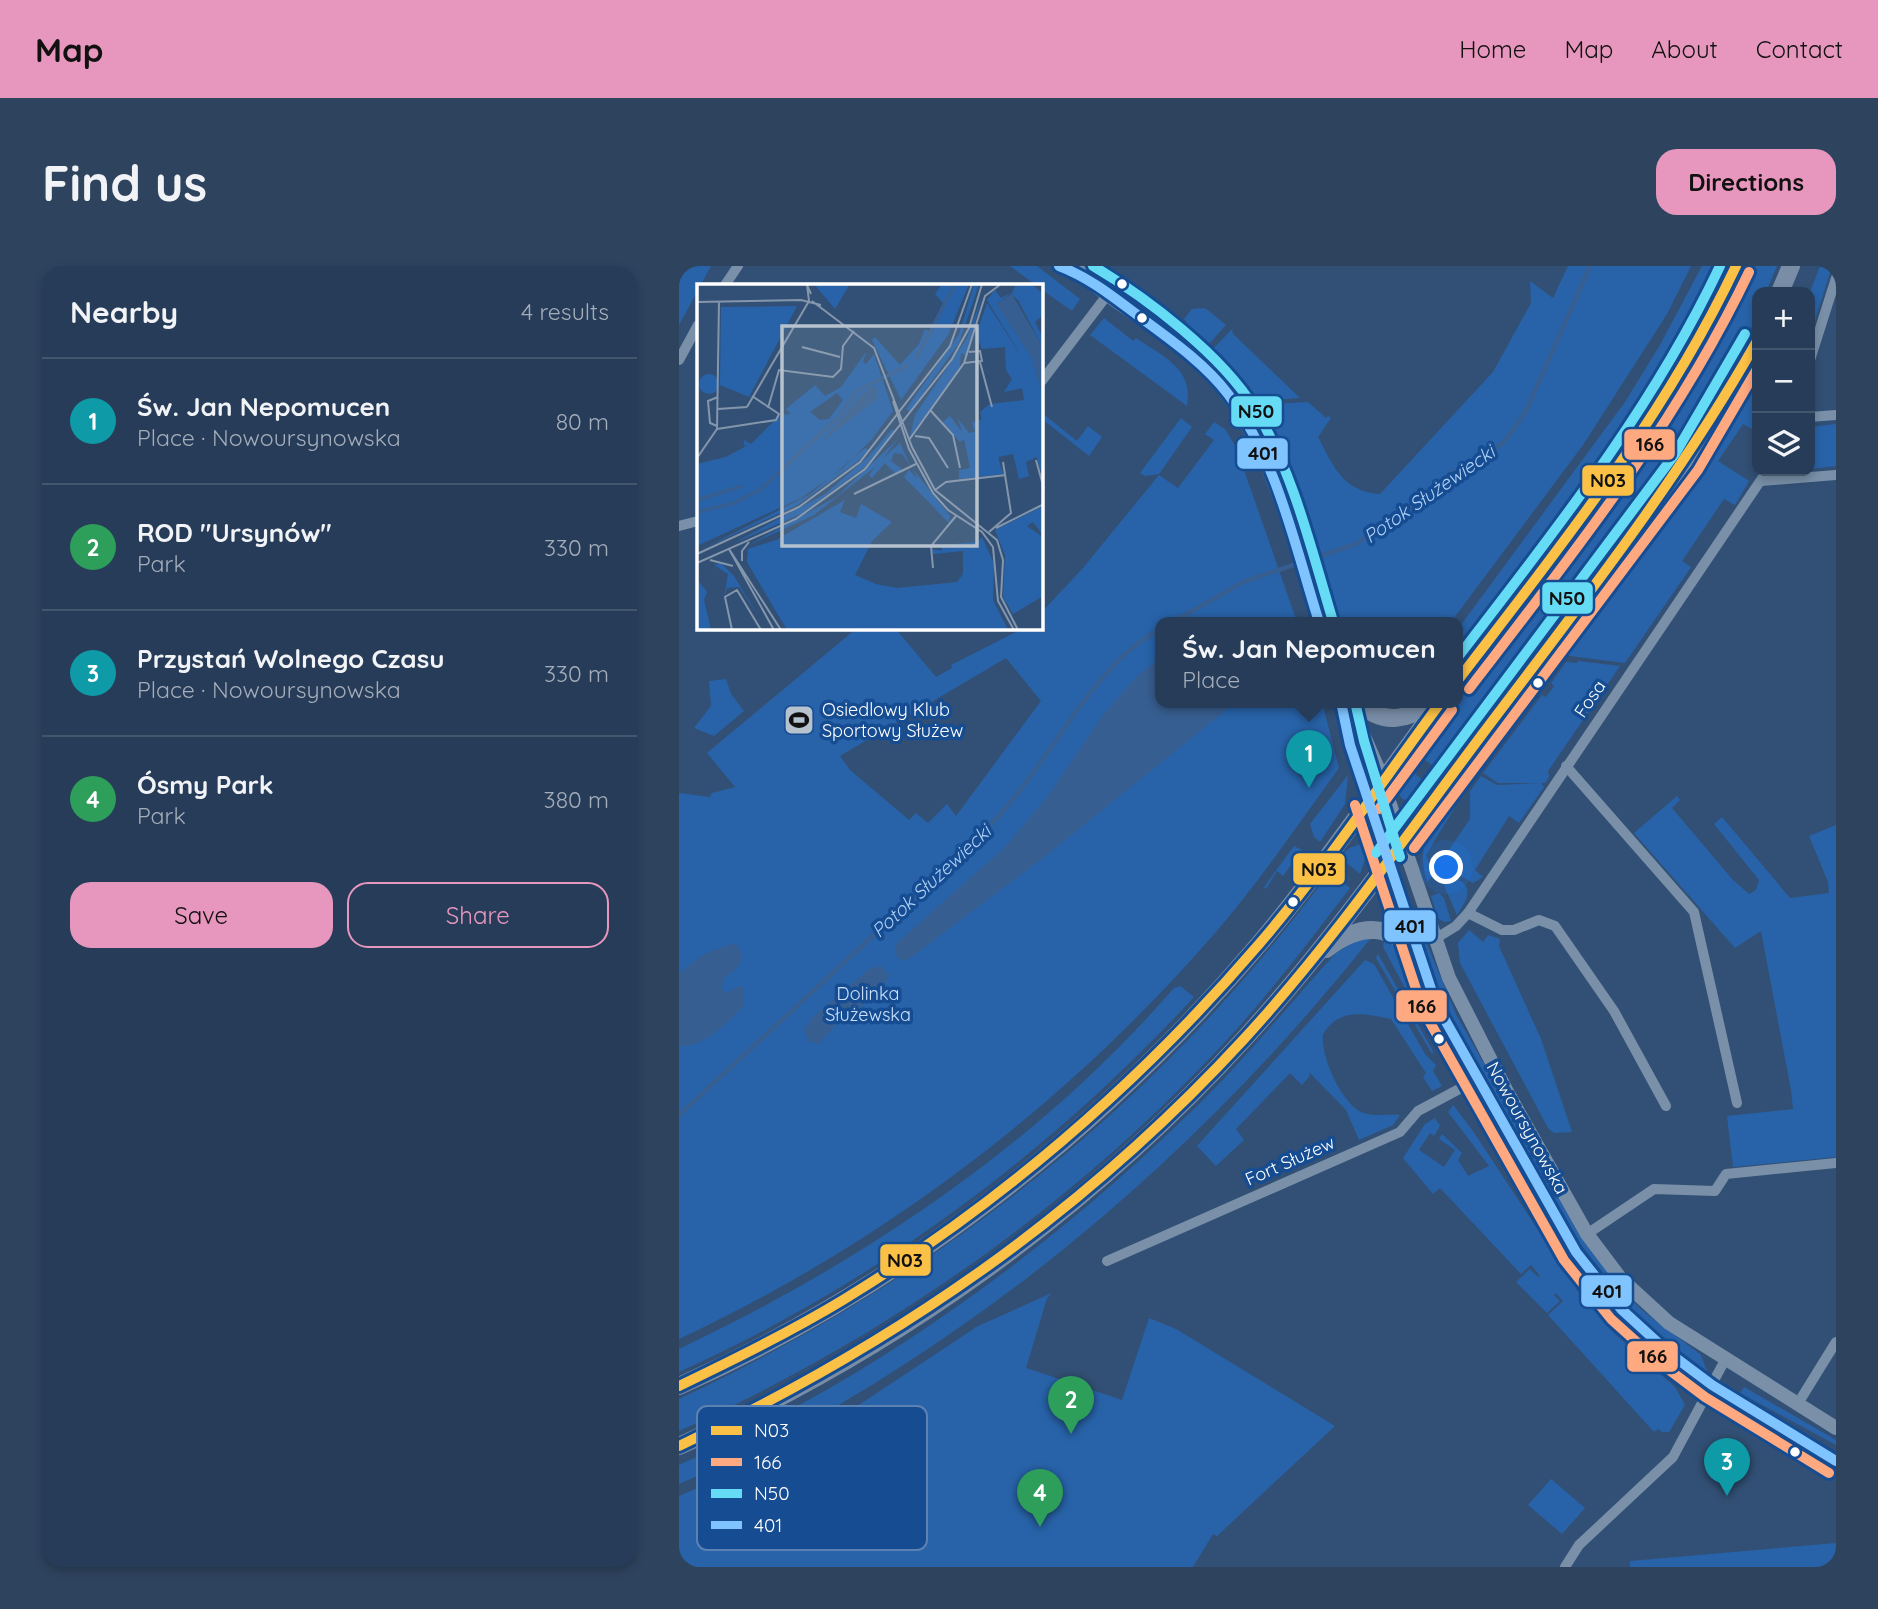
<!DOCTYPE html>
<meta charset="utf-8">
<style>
:root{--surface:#263c58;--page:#2e435e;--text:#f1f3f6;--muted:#a4adba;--line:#42566e;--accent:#e797bd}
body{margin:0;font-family:Quicksand,sans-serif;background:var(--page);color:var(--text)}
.controls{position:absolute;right:21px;top:21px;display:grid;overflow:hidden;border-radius:14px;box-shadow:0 4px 10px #0003}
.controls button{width:63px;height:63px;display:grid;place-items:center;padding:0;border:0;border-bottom:2px solid var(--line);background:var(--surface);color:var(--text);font:35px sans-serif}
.you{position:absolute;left:768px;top:602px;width:24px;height:24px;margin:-18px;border:5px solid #fff;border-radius:50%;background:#1a73e8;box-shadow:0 0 0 10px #1a73e833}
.badge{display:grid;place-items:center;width:46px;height:46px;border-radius:50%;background:var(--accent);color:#fff;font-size:23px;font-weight:700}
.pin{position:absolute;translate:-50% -58px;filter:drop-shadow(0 2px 4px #0008)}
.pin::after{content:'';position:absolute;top:37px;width:24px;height:21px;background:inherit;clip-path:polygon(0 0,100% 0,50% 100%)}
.popup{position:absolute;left:476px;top:351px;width:308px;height:91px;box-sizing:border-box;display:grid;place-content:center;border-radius:14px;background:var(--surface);filter:drop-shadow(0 2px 5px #0005);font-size:23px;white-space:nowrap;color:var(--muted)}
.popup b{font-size:26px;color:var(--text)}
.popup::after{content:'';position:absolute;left:50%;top:100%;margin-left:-14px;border:14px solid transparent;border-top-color:var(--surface)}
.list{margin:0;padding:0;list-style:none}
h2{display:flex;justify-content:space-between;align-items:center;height:91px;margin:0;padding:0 28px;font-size:30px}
h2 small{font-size:23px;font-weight:400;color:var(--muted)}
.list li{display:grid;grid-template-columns:46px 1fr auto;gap:21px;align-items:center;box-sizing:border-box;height:126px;padding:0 28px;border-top:2px solid var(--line)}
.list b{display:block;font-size:26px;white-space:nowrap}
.list p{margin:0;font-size:23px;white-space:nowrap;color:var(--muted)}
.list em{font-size:23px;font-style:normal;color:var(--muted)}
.actions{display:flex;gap:14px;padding:21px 28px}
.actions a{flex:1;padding:16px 0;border:2px solid var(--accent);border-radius:21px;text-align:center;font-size:24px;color:var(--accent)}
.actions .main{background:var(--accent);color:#111}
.icon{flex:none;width:38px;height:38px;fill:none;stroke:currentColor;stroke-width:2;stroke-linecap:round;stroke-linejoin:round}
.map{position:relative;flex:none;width:1157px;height:1301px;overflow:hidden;border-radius:21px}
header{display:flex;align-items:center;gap:42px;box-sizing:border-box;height:98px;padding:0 35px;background:var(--accent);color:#111}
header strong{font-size:33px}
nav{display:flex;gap:38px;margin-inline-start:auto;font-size:24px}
.intro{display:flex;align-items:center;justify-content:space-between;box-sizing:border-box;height:168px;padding:0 42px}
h1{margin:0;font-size:49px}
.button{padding:18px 32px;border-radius:21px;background:var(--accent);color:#111;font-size:24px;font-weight:700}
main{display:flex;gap:42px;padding:0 42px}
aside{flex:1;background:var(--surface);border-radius:21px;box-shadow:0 4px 10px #0003}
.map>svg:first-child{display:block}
.green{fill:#2863a9;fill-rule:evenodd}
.water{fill:#375e90}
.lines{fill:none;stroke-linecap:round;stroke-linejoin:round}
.stream{stroke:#375e90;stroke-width:4.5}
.minor{stroke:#7990a8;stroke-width:10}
.tertiary{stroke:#7990a8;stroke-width:14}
.primary{stroke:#798da7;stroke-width:18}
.bus-1-casing{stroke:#154c92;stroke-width:16}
.bus-2-casing{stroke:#154c92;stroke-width:16}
.bus-3-casing{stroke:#154c92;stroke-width:16}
.bus-4-casing{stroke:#154c92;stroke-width:16}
.bus-1{stroke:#fbc046;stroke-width:10}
.bus-2{stroke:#ffa980;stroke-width:10}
.bus-3{stroke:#66dbf5;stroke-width:10}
.bus-4{stroke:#80c4ff;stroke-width:10}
.bus-dot{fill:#fff;stroke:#154c92;stroke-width:2.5}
.labels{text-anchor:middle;stroke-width:7;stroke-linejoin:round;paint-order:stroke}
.street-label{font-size:18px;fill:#fff;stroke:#154c92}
.poi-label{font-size:18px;fill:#fff;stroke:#154c92;text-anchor:start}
.park-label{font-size:18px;fill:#cae1fc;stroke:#154c92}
.water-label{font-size:19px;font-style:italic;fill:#afd1f8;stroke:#154c92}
.inset-river{fill:none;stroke:#375e90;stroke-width:3.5}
.inset-road{fill:none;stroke:#8496ac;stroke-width:2}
.view{fill:#b7c2cf;fill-opacity:0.15;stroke:#b7c2cf;stroke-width:3.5}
.inset-edge{fill:none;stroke:#fff;stroke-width:3.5}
.key{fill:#154c92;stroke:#5b82b3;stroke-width:2}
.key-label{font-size:19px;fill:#fff}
.line-badge{stroke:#154c92;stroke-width:2.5}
.pale-badge-label{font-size:19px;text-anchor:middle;font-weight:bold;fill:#111}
</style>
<header>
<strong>Map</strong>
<nav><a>Home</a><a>Map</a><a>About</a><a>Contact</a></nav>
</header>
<div class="intro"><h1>Find us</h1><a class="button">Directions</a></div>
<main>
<aside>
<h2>Nearby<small>4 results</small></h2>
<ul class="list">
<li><span class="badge" style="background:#0f9aa8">1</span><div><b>Św. Jan Nepomucen</b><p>Place · Nowoursynowska</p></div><em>80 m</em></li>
<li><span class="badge" style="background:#2e9e5b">2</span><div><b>ROD &quot;Ursynów&quot;</b><p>Park</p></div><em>330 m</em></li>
<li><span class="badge" style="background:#0f9aa8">3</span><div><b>Przystań Wolnego Czasu</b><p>Place · Nowoursynowska</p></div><em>330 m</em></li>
<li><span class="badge" style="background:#2e9e5b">4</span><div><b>Ósmy Park</b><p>Park</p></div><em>380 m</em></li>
</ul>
<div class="actions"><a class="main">Save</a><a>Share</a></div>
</aside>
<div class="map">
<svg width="1157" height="1301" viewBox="0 0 1157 1301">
<rect width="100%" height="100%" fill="#325075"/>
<g class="green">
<path d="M0 0H32L0 59Z"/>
<path d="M331 0H358L401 33 393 45 362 23V19H357Z"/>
<path d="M889 0H1012L988 48 904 179 772 356H662L617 225 612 218 580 139 629 136 647 152 649 150 652 152 639 171C655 201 663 225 701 228L814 106 852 37 851 15 874 32Z"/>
<path d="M1023 0H1043C979 145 873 267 779 393V363L946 136 981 79Z"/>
<path d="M1070 0H1098L1087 26H1078V48L1070 67 1016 160 940 268 761 505 738 488 978 171 1023 97Z"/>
<path d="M1141 0H1153L1131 71V26Z"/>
<path d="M526 42 547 59 530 78 506 59 508 56 505 53 513 43Z"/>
<path d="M425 52 454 75 457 72C484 91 515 102 508 140L411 69Z"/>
<path d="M553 63 554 68 621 132 578 135 535 82Z"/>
<path d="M1078 102V166L1064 158 1039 195 1070 215 1056 239 1045 233 1003 295 1012 301 946 397 891 390 883 385 1009 215 1045 161Z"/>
<path d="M362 146 398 175 409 160 423 171 410 190 363 153Z"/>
<path d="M502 152 513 161 480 208 466 210 461 207Z"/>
<path d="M535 156 546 163 557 181 618 356H481V436H643L660 502C620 557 581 615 536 667 388 838 205 977 0 1073V527L31 531 33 527 56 521 28 487 178 362H216L257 411 273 402 272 399 345 362H362V347L404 302 480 209 499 222 535 174 526 168ZM327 392 362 435 277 550 268 538 249 557 237 547 230 554 171 504 161 490Z"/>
<path d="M1157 158V200L1131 203V161Z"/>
<path d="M899 395 941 400 869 505 870 511 866 517H819L804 507 863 429 867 431 875 420 872 417 887 396 898 397Z"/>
<path d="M47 413 52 428 65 445 35 470 15 462 32 440 30 415Z"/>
<path d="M729 502 750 519 740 529 725 534 720 529 719 519Z"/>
<path d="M669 509 666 538 641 576 635 571 631 558Z"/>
<path d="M802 510 818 519 862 517 865 521 840 557 830 550 796 604 804 611 794 617 780 609H762L758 601 791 553V525Z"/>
<path d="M998 530 1001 534 993 542 1053 613 1070 628 1077 624 1080 614 1035 558 1043 551 1111 632 1150 627 1149 616 1130 570 1157 559V891L1054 901 1048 850 1114 843 1112 824 1082 665 1056 682 955 567Z"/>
<path d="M771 531 776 541 747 589 754 609 748 616C737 581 750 559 771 531Z"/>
<path d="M682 578 689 580V584L681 608 661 591 670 582Z"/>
<path d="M615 580 623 584 604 610 598 605 587 623 585 621Z"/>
<path d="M651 605 671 622C625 682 579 743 526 797 378 952 195 1077 0 1165V1133C258 1012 483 836 651 605Z"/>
<path d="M777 613C797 620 786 637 778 649L764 617Z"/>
<path d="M760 627 765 632 772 655 765 656 759 652 752 630Z"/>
<path d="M790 664 804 676 809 669 821 673 820 680 862 773 893 866 875 867 869 862 781 697 779 677Z"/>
<path d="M743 666 777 748 901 970 941 1022 963 1044 1022 1089 1029 1108 998 1085 957 1048 898 974 766 740 739 667Z"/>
<path d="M706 670 727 686 739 730 736 732 731 731 704 681Z"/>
<path d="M680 672 691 673C529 877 331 1048 101 1172 69 1190 34 1203 0 1218V1199C195 1113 375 982 526 832 572 786 613 735 657 687Z"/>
<path d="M699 688 754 785 753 788 697 692Z"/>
<path d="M686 694 695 698 746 788 757 799 754 805 763 820 753 825 744 811 747 807 712 753C686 748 661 741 644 768 641 789 662 836 682 846 693 851 709 848 721 849L714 859 680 874 667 844 630 806 631 810 623 819 611 807 557 863 565 874 537 900 518 880Z"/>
<path d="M501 720 515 731C370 888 195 1018 0 1106V1083C185 995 360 878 495 722Z"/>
<path d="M774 839 794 865 901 1028 934 1066 996 1121 1006 1139 990 1166H983L979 1163 975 1166 869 1049 884 1035 877 1027 875 1029 881 1035 868 1047 837 1016 851 1003 859 1011 861 1010 852 999 842 1008 761 922 754 928 724 892 746 858 756 852 761 860 755 870 751 867 740 884 765 901 776 884 760 873 763 868 783 887 779 894 789 910 810 900 769 846Z"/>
<path d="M373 1027 368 1032 347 1102 443 1134 470 1052 497 1063 656 1160 538 1270 534 1268 514 1301H0V1230L124 1176 299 1060Z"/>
<path d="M1065 1121 1157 1174V1179L1061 1127Z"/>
<path d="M872 1213 906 1242 883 1268 849 1239Z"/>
<path d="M1157 1277V1301H951V1295Z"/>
</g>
<g class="water">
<path d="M794 199 775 221 750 235 744 226 772 205Z"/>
<path d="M481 392V436H557L364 592 235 689 226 695 220 693 216 687 217 678 326 581 368 531 424 449 459 409Z"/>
<path d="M55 677C71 691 59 703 45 712L43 721 46 727 61 720 65 722V739C49 757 25 782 0 780V707L25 688Z"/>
<path d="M202 700 210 709 198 732 165 749 140 778 129 775 125 763 136 749 190 703Z"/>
</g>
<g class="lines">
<g class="stream">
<path d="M790 201 825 176 847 145 911 0"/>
<path d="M494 356 564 316 677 278 751 227"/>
<path d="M0 849 291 580C313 558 333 536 351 511 390 459 423 395 481 363"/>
</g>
<g class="minor">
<path d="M46 19 59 0"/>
<path d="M0 94 19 59"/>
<path d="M1131 94 1157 12"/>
<path d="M362 116 429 28"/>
<path d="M1131 151 1157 149"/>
<path d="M1082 215 1157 209"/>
<path d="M0 260 19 255"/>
<path d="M887 500 1015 646 1058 837"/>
<path d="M789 647 823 664H835L860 654 876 660 935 745 987 840"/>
<path d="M756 673 777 660 789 647 1088 205"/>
<path d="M908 968 975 923 1036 925 1047 908 1157 897"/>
<path d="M428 995 721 866 739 845 799 813"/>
<path d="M1118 1139 1157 1076"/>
<path d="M886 1301 900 1279 994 1191 1046 1094"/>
</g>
<g class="tertiary">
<path d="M380 0 402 7"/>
<path d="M395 0C429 35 476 58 513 90 588 154 611 266 640 356"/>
<path d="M662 436 671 479 757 738 897 986 942 1043 989 1086 1033 1119 1157 1195"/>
<path d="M670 436 698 500 770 712 827 824 908 968 942 1013 990 1057 1157 1162"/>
</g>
<g class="primary">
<path d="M1101 26 1112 0"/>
<path d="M779 414C878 283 991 153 1057 0"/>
<path d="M681 436C703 461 731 453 754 436"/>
<path d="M647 683C681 657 712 656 740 691"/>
<path d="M0 1120C224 1020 423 864 581 677 645 601 702 516 762 436"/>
<path d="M0 1180C214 1085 407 946 565 773 654 676 729 567 808 462 903 337 1003 214 1078 75"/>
</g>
<g class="bus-1-casing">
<g id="bus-1">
<path d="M779 414C881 281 985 152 1057 0"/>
<path d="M0 1120C56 1093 111 1066 164 1034 321 938 461 817 581 677 646 601 702 517 762 436"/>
<path d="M0 1180C216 1078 403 949 565 773 654 676 729 567 808 462 903 336 1000 213 1078 75"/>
</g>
</g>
<g class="bus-2-casing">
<g id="bus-2">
<path d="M790 423C893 289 997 159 1070 6"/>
<path d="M676 539 744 744 885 994 932 1053 981 1097 1026 1131 1150 1207"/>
<path d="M700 543 773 444"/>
<path d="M735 582 1019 204 1078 103"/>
</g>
</g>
<g class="bus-3-casing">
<g id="bus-3">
<path d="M414 0C468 32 543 89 576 143 614 206 632 282 653 352"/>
<path d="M779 391C875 266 973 144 1041 0"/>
<path d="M676 436 685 475 721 591"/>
<path d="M697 587 996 188 1066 68"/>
</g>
</g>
<g class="bus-4-casing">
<g id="bus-4">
<path d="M380 0C412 12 438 34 465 54 495 76 527 99 549 128 598 193 616 280 640 356"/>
<path d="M662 436 671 479 757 738 897 986 942 1043 989 1086 1033 1119 1157 1195"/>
</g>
</g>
<use href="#bus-1" class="bus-1"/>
<use href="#bus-2" class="bus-2"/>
<use href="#bus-3" class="bus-3"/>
<use href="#bus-4" class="bus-4"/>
</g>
<defs>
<g id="stadium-square" transform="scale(1.575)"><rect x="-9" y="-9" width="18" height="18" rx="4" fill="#b7c2cf" stroke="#154c92"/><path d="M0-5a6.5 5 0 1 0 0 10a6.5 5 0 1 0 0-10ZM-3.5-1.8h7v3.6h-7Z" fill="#111"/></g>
</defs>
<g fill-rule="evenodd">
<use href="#stadium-square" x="120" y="454"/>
</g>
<g class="bus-dot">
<circle cx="443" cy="18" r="6"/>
<circle cx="463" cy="52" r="6"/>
<circle cx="859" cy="417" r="6"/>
<circle cx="614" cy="636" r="6"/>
<circle cx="760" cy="773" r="6"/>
<circle cx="1116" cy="1186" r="6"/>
</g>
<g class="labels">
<g class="street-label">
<text transform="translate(911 433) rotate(-56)" y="6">Fosa</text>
<text transform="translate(848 862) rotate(61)" y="6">Nowoursynowska</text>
<text transform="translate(611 895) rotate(-24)" y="6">Fort Służew</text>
</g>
<g class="poi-label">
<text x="143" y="450">Osiedlowy Klub<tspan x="143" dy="21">Sportowy Służew</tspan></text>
</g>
<g class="park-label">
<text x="189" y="734">Dolinka<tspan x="189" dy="21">Służewska</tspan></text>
</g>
<g class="water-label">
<text transform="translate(750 228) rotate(-35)" y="7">Potok Służewiecki</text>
<text transform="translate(252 615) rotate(-43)" y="7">Potok Służewiecki</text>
</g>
</g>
<g transform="translate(18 18)">
<rect width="346" height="346" fill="#325075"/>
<path d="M117 0H153L138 25ZM245 0H272L251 51 204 116 175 56 178 53 203 81 222 60 228 45 232 47 246 19 238 10ZM277 0H282L262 59 213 128 209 125 262 50ZM319 0H335L346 10V31L338 38 346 54 345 62 321 16 314 10 300 19 335 74 346 113V185L343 186 340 173 329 178 332 192 322 195 316 170 301 173 306 190 262 195V186L273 184 267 155 263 158 246 138 253 132 265 148 261 135 272 149 278 148 275 139 285 135 283 128 293 120 327 116 325 104 307 108 315 95 309 86 308 63 285 65 279 51 290 19 328 78 290 16 298 6 304 14 315 9ZM285 12 269 72 264 69 263 83 213 153 218 131 270 54ZM100 22 52 113 23 101 24 23ZM169 68 166 78 169 80 177 70 196 127 175 155 146 184 104 214 0 262V180L29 173 51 161 47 162V156L54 160 83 131 94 130 89 125 118 101 128 112 144 103ZM140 109 146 116 132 135 123 136 113 128ZM2 100a10 10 0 1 1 20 0a10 10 0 1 1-20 0ZM195 145 198 148 168 183 104 230 35 260 128 210 171 173ZM201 155 186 174 203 159 213 181 205 170 197 169 194 177 206 186 199 190 188 179 175 194 172 191 178 183 117 231 50 262 139 213ZM168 164 172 166 160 178 99 222 5 265 112 211ZM215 184 253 232 252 239 207 193 212 186 221 195ZM148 216 143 228 159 234 164 220 195 238 175 257 158 291 179 300 200 304 260 298 266 290V267L236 270 235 265 245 267V261L280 258 285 253 297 280 296 316 311 346H90L50 278 51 265 79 256ZM346 222V251L336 238 330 242 346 253V312L316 330 306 313 308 271 298 246ZM24 279 37 292 62 333 42 303 30 304 27 314 31 290 17 281ZM0 295 10 308 7 316 14 346H0Z" fill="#2863a9" fill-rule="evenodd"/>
<path d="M315 10 345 62 346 113 335 74 299 20ZM176 102 181 104 180 115 122 160 162 112Z" fill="#375e90"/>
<path class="inset-river" d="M219 75 258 0M0 216 46 202M0 228 37 219 64 205 139 135 160 107 212 81"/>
<path class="inset-road" d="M115 17 177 64 215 163 238 206 300 256 306 276 304 313 321 346M0 18 104 16 124 21M105 63 143 73M283 78 295 123M267 79 285 77 283 67 272 68M196 117 212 165 236 209 251 226 285 248 296 263 301 317 317 346M50 123 112 17 110 1 114 10M71 124 82 86 136 93 144 85 146 62 157 47M21 125 50 123M234 127 256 151 263 184M20 142 13 139 11 117 21 113M20 145 79 136 82 130 55 112M218 152 232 154 251 184M212 156 267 79 288 12 304 0M0 174 20 145 22 17M339 176 347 205M238 206 249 198 309 191M157 210 219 180M299 244 347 220M292 248 314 229 306 178M32 265 84 346M32 265 77 346M0 270 102 223 163 178 253 62 275 0M13 276 36 282M45 277V267L52 258M0 279 99 235 168 185 255 75 272 44 285 0M236 284 234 262 259 232M35 346 28 313 40 306 64 346"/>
<path class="view" d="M85 42H280V262H85Z"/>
<rect width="346" height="346" class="inset-edge"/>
</g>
<rect x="18" y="1140" width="230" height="144" rx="10" class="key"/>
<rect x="32" y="1160" width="31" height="9" fill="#fbc046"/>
<rect x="32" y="1192" width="31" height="8" fill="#ffa980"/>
<rect x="32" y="1223" width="31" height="9" fill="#66dbf5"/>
<rect x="32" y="1255" width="31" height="8" fill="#80c4ff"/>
<g class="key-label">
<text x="75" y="1171">N03</text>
<text x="75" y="1203">166</text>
<text x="75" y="1234">N50</text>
<text x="75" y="1266">401</text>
</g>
<g class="line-badge">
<rect x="551" y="129" width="53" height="33" rx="7" fill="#66dbf5"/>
<rect x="944" y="162" width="53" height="33" rx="7" fill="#ffa980"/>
<rect x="557" y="171" width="53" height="33" rx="7" fill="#80c4ff"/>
<rect x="902" y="198" width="54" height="33" rx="7" fill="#fbc046"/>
<rect x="862" y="315" width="53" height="34" rx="7" fill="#66dbf5"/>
<rect x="613" y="586" width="54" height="34" rx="7" fill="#fbc046"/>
<rect x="704" y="643" width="54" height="34" rx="7" fill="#80c4ff"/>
<rect x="716" y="723" width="53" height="34" rx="7" fill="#ffa980"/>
<rect x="200" y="977" width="53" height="34" rx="7" fill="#fbc046"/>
<rect x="901" y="1008" width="53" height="34" rx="7" fill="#80c4ff"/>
<rect x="947" y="1074" width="53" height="33" rx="7" fill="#ffa980"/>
</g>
<g class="pale-badge-label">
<text x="577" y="152">N50</text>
<text x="971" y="185">166</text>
<text x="584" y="194">401</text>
<text x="929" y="221">N03</text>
<text x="888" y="339">N50</text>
<text x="640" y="610">N03</text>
<text x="731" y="667">401</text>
<text x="743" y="747">166</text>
<text x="226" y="1001">N03</text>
<text x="928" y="1032">401</text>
<text x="974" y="1097">166</text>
</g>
</svg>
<div class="controls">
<button>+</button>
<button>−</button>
<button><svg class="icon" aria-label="layers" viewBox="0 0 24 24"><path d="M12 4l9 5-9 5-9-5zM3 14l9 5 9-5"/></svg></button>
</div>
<div class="you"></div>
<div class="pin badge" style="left:630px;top:522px;background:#0f9aa8">1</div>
<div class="popup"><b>Św. Jan Nepomucen</b>Place</div>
<div class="pin badge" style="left:392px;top:1168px;background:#2e9e5b">2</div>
<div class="pin badge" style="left:1048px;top:1230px;background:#0f9aa8">3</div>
<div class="pin badge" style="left:361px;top:1261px;background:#2e9e5b">4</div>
</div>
</main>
